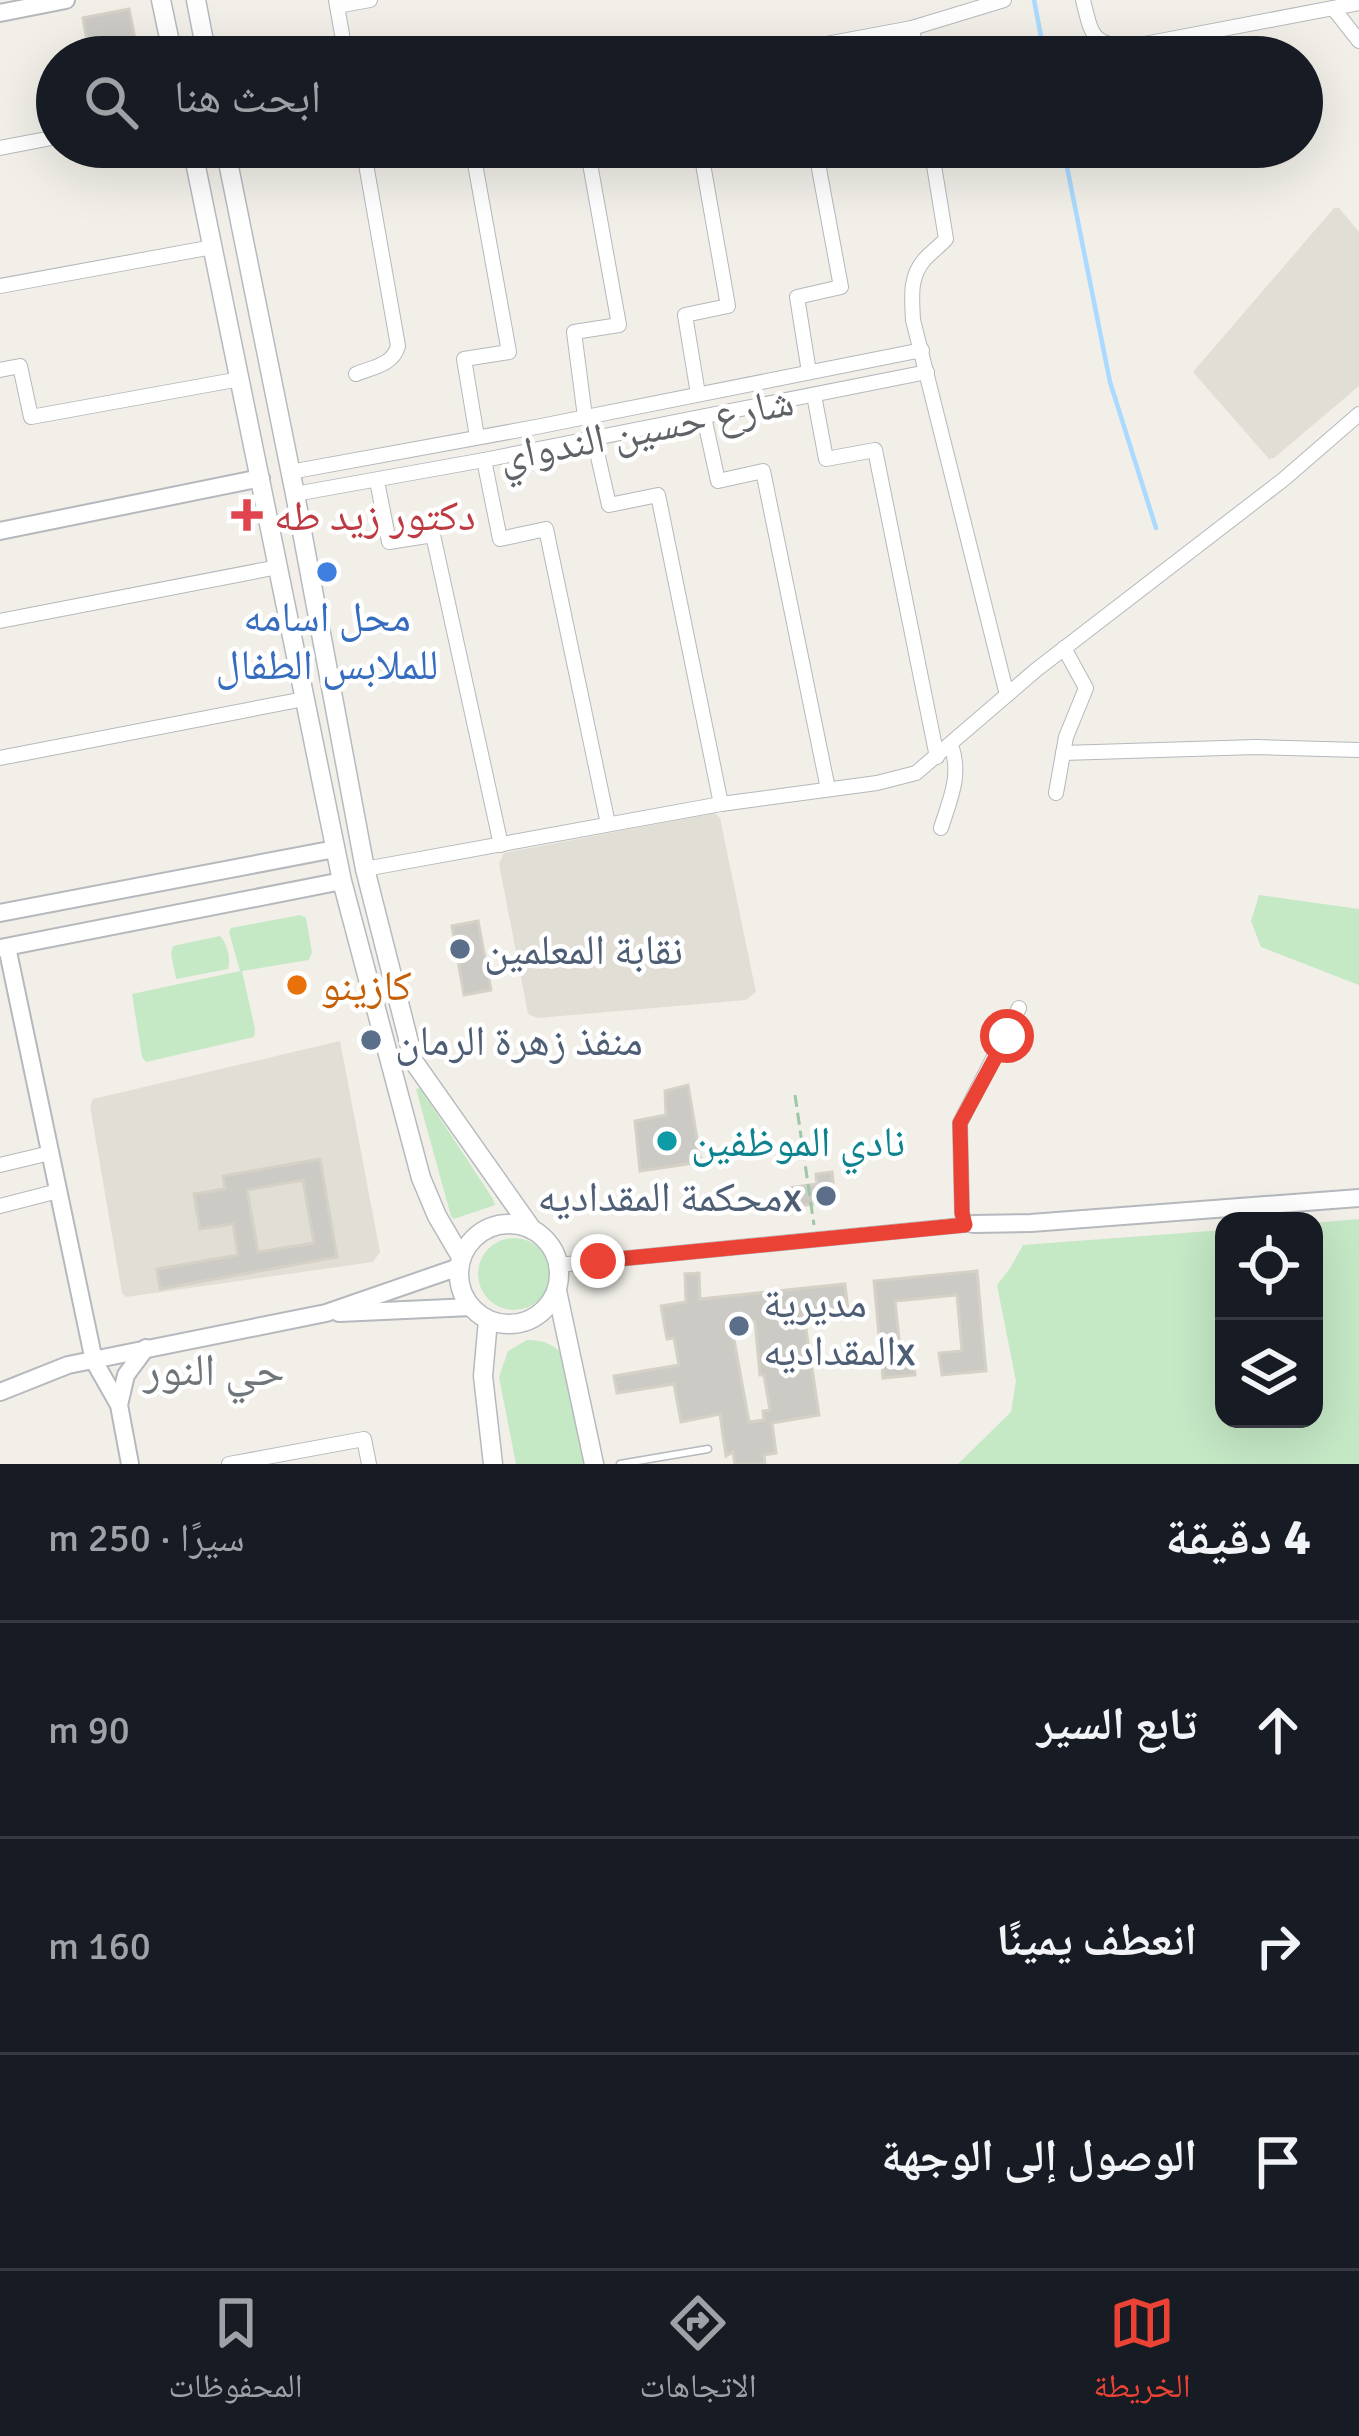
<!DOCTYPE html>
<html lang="ar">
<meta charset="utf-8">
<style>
:root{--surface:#171b24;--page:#242831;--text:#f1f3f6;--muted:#9ea1a6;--line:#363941;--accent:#ea4335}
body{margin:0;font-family:Signika,"Noto Naskh Arabic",sans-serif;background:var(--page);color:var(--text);direction:rtl}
.controls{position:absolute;right:36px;bottom:36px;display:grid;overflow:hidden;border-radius:24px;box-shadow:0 12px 48px #0002}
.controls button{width:108px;height:108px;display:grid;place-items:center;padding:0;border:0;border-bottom:3px solid var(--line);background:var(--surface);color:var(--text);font:60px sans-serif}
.stop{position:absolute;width:36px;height:36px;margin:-27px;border:9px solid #ea4335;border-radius:50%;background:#fff}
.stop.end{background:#ea4335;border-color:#fff;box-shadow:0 3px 12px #0008}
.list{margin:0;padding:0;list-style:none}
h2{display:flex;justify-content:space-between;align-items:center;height:156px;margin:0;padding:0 48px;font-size:51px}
h2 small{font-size:39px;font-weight:400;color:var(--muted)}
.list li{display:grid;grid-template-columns:78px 1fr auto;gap:36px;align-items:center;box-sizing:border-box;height:216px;padding:0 48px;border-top:3px solid var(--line)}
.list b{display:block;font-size:45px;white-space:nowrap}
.list em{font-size:39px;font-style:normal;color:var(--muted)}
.icon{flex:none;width:66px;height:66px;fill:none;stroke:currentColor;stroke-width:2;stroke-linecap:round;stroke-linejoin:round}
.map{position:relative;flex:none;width:1359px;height:1464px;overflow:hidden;direction:ltr}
.search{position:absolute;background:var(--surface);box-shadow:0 12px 48px #0002;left:36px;right:36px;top:36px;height:132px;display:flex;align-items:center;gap:30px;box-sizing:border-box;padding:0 42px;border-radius:66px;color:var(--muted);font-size:45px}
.sheet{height:804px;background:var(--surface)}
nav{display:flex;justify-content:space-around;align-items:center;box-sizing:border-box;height:168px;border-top:3px solid var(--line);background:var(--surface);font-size:33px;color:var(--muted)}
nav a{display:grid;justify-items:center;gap:6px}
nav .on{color:var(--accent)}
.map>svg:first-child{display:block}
.education{fill:#e1ded6}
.green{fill:#c5e8c5}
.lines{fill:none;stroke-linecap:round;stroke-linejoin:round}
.stream{stroke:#aadaff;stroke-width:4.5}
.building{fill:#cccac5;stroke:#d6d1c6;stroke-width:3;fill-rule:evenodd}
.service-casing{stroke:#b5b8bc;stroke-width:9}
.minor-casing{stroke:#b5b8bc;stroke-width:16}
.tertiary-casing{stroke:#b5b8bc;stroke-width:20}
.secondary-casing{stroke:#b6babf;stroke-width:21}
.path{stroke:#9cc7a9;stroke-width:3;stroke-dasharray:12 6;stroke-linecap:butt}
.service{stroke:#fff;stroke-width:6}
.minor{stroke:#fff;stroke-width:14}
.tertiary{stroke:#fff;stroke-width:16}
.secondary{stroke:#fff;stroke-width:18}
.route{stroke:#ea4335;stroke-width:15}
.health-dot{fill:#e0444e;stroke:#fff;stroke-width:4.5}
.shop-dot{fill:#3f7fe0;stroke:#fff;stroke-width:4.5}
.service-dot{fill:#5c6f8a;stroke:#fff;stroke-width:4.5}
.food-dot{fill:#e8710a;stroke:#fff;stroke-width:4.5}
.culture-dot{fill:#0f9aa8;stroke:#fff;stroke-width:4.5}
.labels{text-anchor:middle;stroke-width:9;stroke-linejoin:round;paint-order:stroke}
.street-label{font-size:42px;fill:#5f6368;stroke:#fff}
.health-label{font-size:42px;fill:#be3a42;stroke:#fff;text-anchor:start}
.shop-label{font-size:42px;fill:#366cbe;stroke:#fff}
.service-label{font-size:42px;fill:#4e5e75;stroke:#fff;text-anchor:start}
.food-label{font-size:42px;fill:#c56008;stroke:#fff;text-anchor:start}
.culture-label{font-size:42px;fill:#0d838f;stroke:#fff;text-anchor:start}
.neighbourhood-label{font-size:45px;fill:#70757a;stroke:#fff}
</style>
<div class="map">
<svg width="1359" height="1464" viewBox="0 0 1359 1464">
<rect width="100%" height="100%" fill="#f1efe8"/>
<g class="education">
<path d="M1334 208H1339L1359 232V386L1274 458 1269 459 1193 372Z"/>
<path d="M715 813 720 818 756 992 746 1000 538 1018 528 1014 499 864 504 853Z"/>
<path d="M340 1041 380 1252 373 1262 126 1297 122 1293 90 1106 93 1099Z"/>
</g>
<g class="green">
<path d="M1259 895 1359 909V985L1261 947 1251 921Z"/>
<path d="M300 915 306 918 312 952 309 960 242 971 255 1029 254 1037 146 1062 142 1057 132 994 240 971 229 932 231 928Z"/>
<path d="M220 936C227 943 231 959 228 969L176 979 171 953 173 946Z"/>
<path d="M420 1088 493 1199 495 1205 454 1219 451 1216 416 1089Z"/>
<path d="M1359 1219V1464H958L1011 1412 1016 1381 997 1285 1009 1270 1023 1245 1224 1230V1419H1314V1223Z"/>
<circle cx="514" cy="1274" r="36"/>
<path d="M527 1340C544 1340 557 1345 566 1360L586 1464H516L499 1377 508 1351Z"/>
</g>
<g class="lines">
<g class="stream">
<path d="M1034 0 1045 57"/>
<path d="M1063 147 1110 382 1156 528"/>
</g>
</g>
<g class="building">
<path d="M129 9 136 44 89 52 83 18Z"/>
<path d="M478 921 491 990 464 995 452 926Z"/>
<path d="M688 1085 701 1162 640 1171 635 1121 666 1115 665 1091Z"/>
<path d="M320 1159 337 1257 160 1289 157 1269 238 1255 233 1224 200 1229 194 1194 225 1189 223 1176ZM303 1180 314 1243 258 1252 247 1190Z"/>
<path d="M832 1172 835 1201 791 1207 788 1188 817 1184 816 1174Z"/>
<path d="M977 1271 986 1371 942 1375 939 1353 962 1351 957 1295 895 1301 901 1358 913 1357 915 1375 883 1378 874 1281Z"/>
<path d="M699 1273 700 1299 845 1284 848 1311 804 1316 819 1415 772 1423 776 1453 764 1455 765 1464H735L733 1452 726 1456 720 1414 681 1422 674 1384 617 1393 614 1376 679 1365 674 1338 667 1339 661 1306 686 1302 685 1274ZM755 1321 760 1375H764L770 1410 763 1411 764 1420 749 1422 731 1323Z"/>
</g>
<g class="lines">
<g class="service-casing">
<path id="service" d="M620 1464 708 1449"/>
</g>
<g class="minor-casing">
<g id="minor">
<path d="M336 0 346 57"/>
<path d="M1083 0C1092 37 1092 46 1134 46L1359 3"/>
<path d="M337 6 370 0"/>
<path d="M1333 8 1359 41"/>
<path d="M912 28 917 57"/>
<path d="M756 57 912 28 1004 0"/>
<path d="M472 147 509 352 464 359 477 437"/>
<path d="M931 147 946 239C940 246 931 252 924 260 909 278 912 298 913 320L1007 695"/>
<path d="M0 148 57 137"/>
<path d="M227 157 275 147"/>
<path d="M0 286 213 247"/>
<path d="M0 370 20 366 31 417 240 379"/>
<path d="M809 372 797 297 841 287 815 147"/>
<path d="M356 374C373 367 393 365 398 346L363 147"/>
<path d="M698 394 685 315 728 306 700 147"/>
<path d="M814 395 826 459 875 450 937 757"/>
<path d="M585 417 574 332 619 325 587 147"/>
<path d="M704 417 718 481 763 471 828 789"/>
<path d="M594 439 609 505 658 495 721 804"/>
<path d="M484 460 500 539 546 529 608 824"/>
<path d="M290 472 536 427 922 350"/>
<path d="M377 481 389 542 433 535 501 845"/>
<path d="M295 494 484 460 927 372"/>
<path d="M0 621 278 567"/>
<path d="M1063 753 1256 747 1359 750"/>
<path d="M0 758 304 699"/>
<path d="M1056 793 1066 737 1086 688 1064 648"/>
<path d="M941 828C950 799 962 775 951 745"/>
<path d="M365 869 721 804 877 783 916 773 1036 670 1284 479 1359 414"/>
<path d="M0 1165 50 1153"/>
<path d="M0 1206 58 1191"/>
<path d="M965 1225 962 1213 960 1123 1019 1008"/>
<path d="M558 1265 973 1224"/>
<path d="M229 1464 364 1439 369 1464"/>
</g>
</g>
<g class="tertiary-casing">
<g id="tertiary">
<path d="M0 13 66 0"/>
<path d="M0 531 261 478"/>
<path d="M0 913 335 849"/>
<path d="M7 947 94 1361 119 1405 130 1464"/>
<path d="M1 948 342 881"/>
<path d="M973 1224 1031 1223 1359 1198"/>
<path d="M339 1313 471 1307"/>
<path d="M0 1392 68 1365 326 1313 459 1267"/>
<path d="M119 1405 126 1375 146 1348"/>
</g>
</g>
<g class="secondary-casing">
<g id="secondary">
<path d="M161 0 173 57"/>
<path d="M196 0 207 57"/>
<path d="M192 147 342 881 421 1178 437 1216 461 1257"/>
<path d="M225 147 295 494 365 869 414 1062 531 1228"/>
<circle cx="509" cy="1274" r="50"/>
<path d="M557 1291 594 1464"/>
<path d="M488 1320 483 1376 493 1464"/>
</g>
</g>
<path class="path" d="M795 1095 814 1225"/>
<use href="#service" class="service"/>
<use href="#minor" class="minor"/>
<use href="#tertiary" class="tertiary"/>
<use href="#secondary" class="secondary"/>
</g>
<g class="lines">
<path class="route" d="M598 1261 965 1225 962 1213 960 1123 1007 1036"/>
</g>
<path class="health-dot" d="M241 497h12v12h12v12h-12v12h-12v-12h-12v-12h12z"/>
<circle class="shop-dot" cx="327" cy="572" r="12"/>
<g class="service-dot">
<circle cx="460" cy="949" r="12"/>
<circle cx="371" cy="1040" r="12"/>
<circle cx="826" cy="1196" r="12"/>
<circle cx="739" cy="1326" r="12"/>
</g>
<circle class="food-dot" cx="297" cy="985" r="12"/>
<circle class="culture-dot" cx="667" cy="1141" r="12"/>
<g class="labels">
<g class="street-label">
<text transform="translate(646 428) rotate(-11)" y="15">شارع حسين الندواي</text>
</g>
<g class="health-label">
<text x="274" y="530">دكتور زيد طه</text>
</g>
<g class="shop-label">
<text x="327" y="631">محل اسامه<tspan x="327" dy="48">للملابس الطفال</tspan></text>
</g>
<g class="service-label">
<text x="484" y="964">نقابة المعلمين</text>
<text x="395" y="1055">منفذ زهرة الرمان</text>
<text x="802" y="1211" text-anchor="end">محكمة المقداديهx</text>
<text x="763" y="1317">مديرية<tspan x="763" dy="48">المقداديهx</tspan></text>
</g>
<g class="food-label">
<text x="321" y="1000">كازينو</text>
</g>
<g class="culture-label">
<text x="691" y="1156">نادي الموظفين</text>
</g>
<g class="neighbourhood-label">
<text x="214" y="1385">حي النور</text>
</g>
</g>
</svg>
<div class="controls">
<button><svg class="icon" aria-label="locate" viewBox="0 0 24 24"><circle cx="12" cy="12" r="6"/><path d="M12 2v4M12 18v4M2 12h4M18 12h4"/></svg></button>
<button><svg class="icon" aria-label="layers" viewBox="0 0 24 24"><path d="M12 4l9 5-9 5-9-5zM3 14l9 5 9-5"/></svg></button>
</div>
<div class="stop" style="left:1007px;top:1036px"></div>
<div class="stop end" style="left:598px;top:1261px"></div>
<div class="search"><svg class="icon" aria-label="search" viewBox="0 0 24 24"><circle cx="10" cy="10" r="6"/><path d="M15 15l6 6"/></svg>ابحث هنا</div>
</div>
<section class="sheet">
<h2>4 دقيقة<small>سيرًا · 250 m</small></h2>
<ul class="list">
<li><svg class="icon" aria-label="ahead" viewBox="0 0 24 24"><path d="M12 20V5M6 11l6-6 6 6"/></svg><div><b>تابع السير</b></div><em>90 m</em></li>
<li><svg class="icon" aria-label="right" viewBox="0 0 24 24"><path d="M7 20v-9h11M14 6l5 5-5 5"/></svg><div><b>انعطف يمينًا</b></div><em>160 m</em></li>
<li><svg class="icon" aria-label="arrive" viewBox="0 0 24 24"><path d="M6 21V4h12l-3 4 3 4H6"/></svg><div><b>الوصول إلى الوجهة</b></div></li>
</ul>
</section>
<nav>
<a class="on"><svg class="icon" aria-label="map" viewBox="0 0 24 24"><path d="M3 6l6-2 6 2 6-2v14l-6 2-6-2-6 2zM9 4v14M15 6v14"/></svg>الخريطة</a>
<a><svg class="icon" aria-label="directions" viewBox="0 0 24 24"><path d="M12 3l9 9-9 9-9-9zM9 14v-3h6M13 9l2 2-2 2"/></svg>الاتجاهات</a>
<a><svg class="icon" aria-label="saved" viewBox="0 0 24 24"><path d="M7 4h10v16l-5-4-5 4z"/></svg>المحفوظات</a>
</nav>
